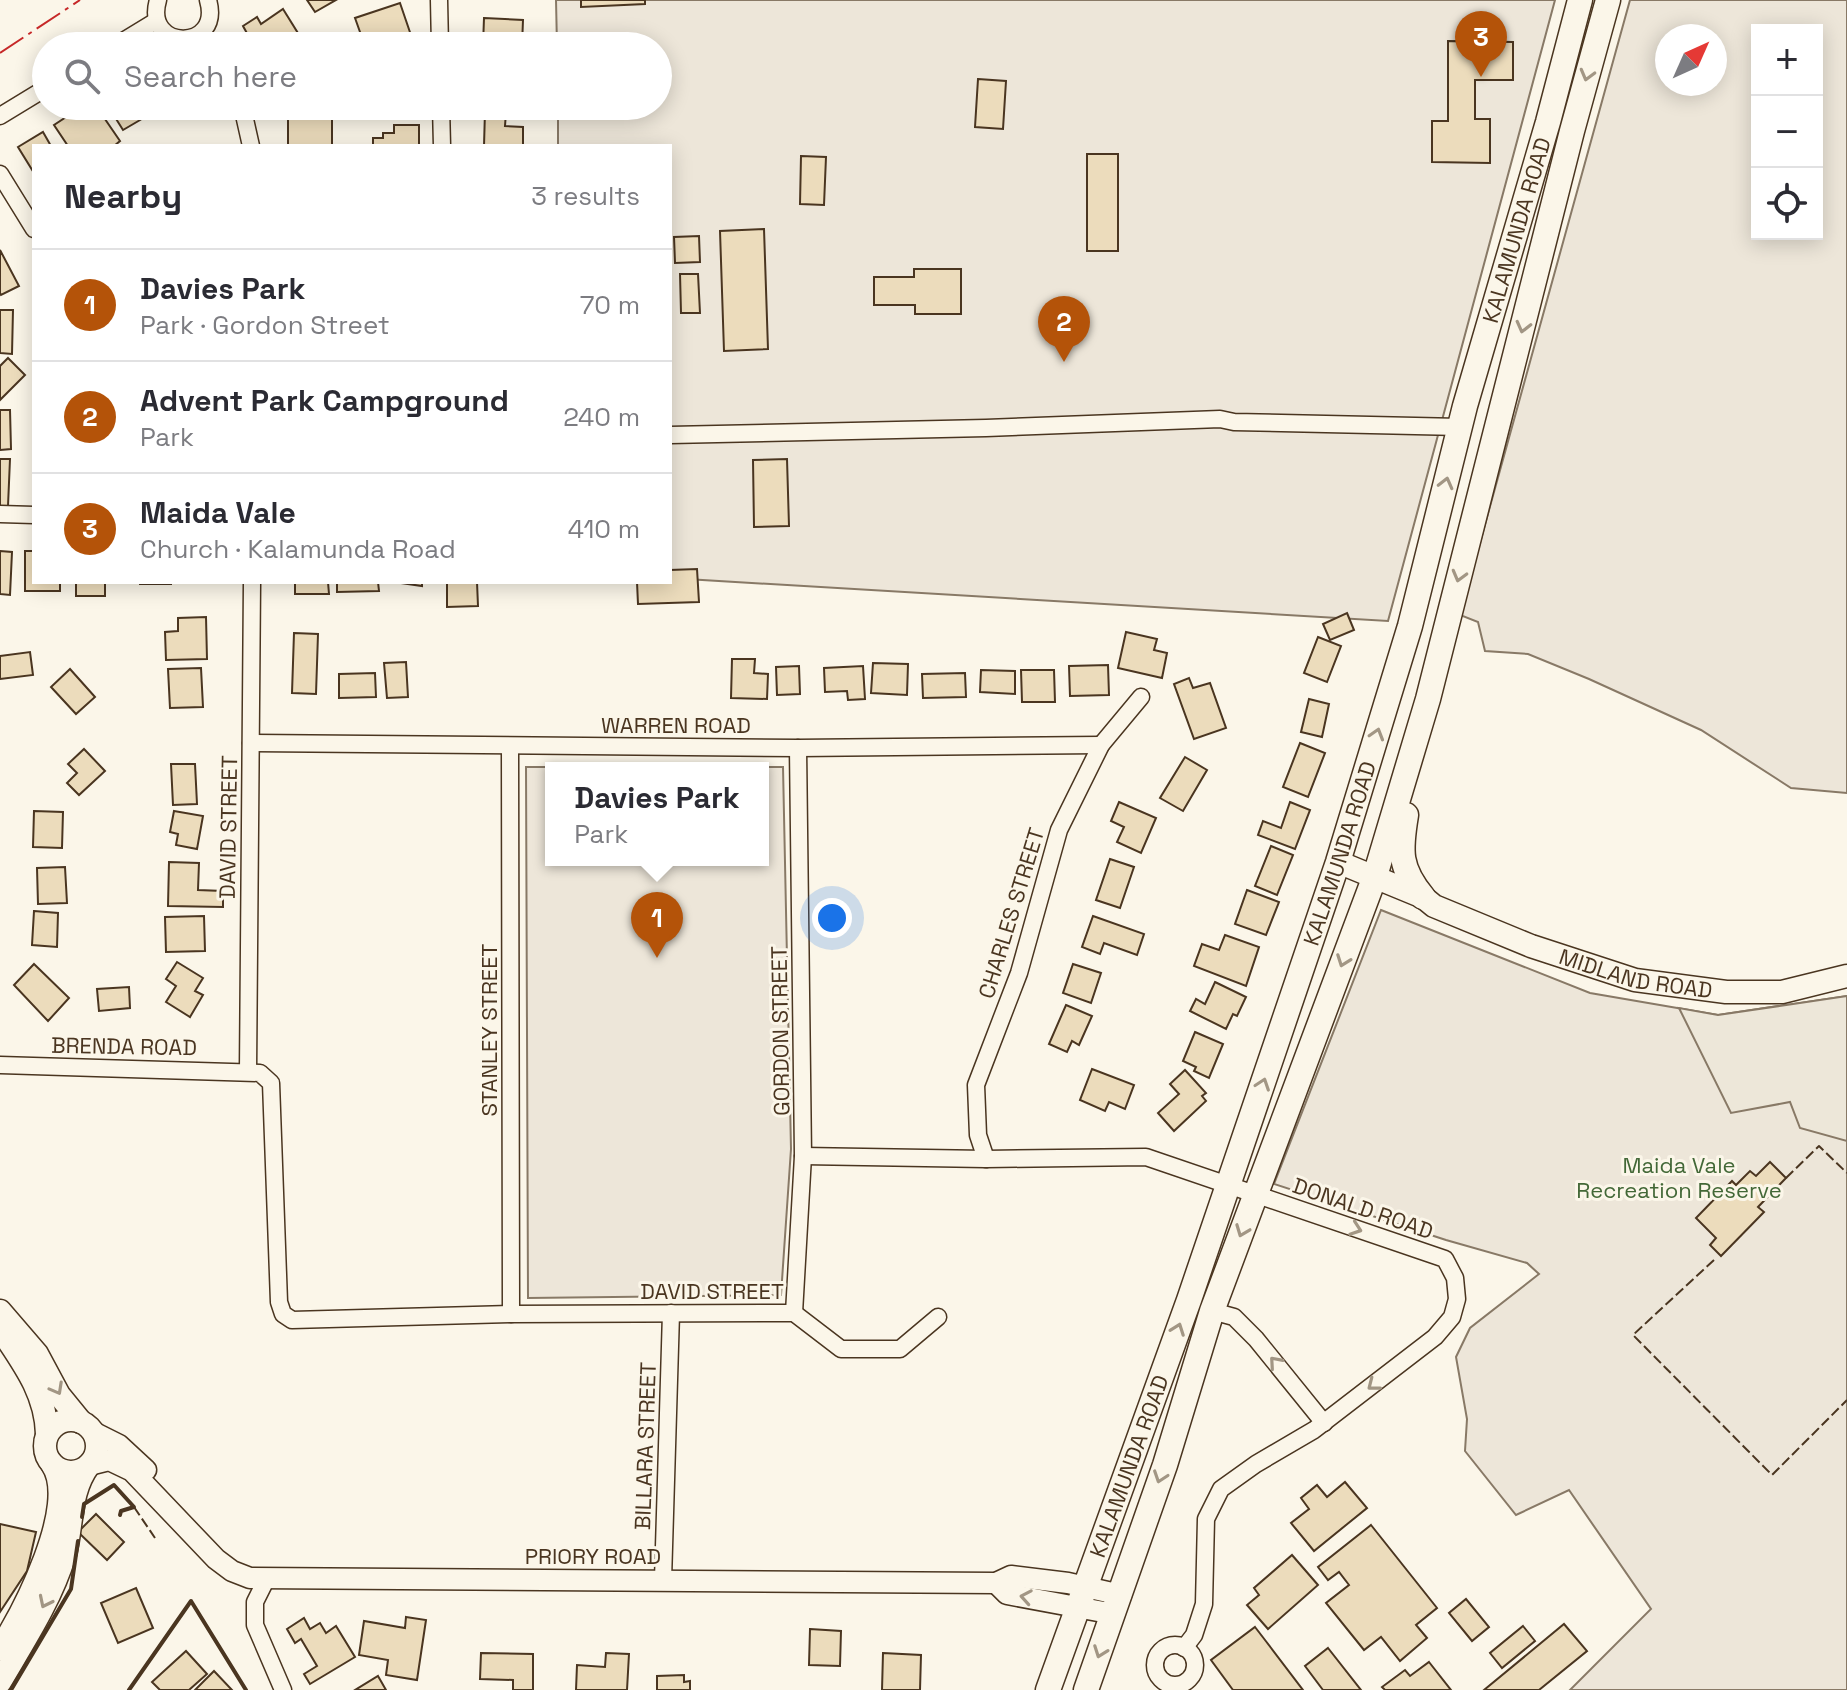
<!DOCTYPE html>
<meta charset="utf-8">
<style>
:root{--surface:#fff;--page:#f7f7f7;--text:#2b2b33;--muted:#7c7c81;--line:#e1e1e2;--accent:#b45309}
body{margin:0;font-family:"Space Grotesk",sans-serif;background:var(--page);color:var(--text)}
.controls{position:absolute;right:24px;top:24px;display:grid;overflow:hidden;border-radius:0px;box-shadow:0 4px 20px #0003}
.controls button{width:72px;height:72px;display:grid;place-items:center;padding:0;border:0;border-bottom:2px solid var(--line);background:var(--surface);color:var(--text);font:40px sans-serif}
.compass{position:absolute;left:1655px;top:24px;width:72px;height:72px;border-radius:50%;background:var(--surface);box-shadow:0 4px 20px #0003;rotate:45deg}
.you{position:absolute;left:832px;top:918px;width:28px;height:28px;margin:-20px;border:6px solid #fff;border-radius:50%;background:#1a73e8;box-shadow:0 0 0 12px #1a73e833}
.badge{display:grid;place-items:center;width:52px;height:52px;border-radius:50%;background:var(--accent);color:#fff;font-size:26px;font-weight:700}
.pin{position:absolute;translate:-50% -66px;filter:drop-shadow(0 2px 4px #0008)}
.pin::after{content:'';position:absolute;top:42px;width:28px;height:24px;background:inherit;clip-path:polygon(0 0,100% 0,50% 100%)}
.popup{position:absolute;left:545px;top:762px;width:224px;height:104px;box-sizing:border-box;display:grid;place-content:center;border-radius:0px;background:var(--surface);filter:drop-shadow(0 2px 6px #0005);font-size:26px;white-space:nowrap;color:var(--muted)}
.popup b{font-size:30px;color:var(--text)}
.popup::after{content:'';position:absolute;left:50%;top:100%;margin-left:-16px;border:16px solid transparent;border-top-color:var(--surface)}
.list{margin:0;padding:0;list-style:none}
h2{display:flex;justify-content:space-between;align-items:center;height:104px;margin:0;padding:0 32px;font-size:34px}
h2 small{font-size:26px;font-weight:400;color:var(--muted)}
.list li{display:grid;grid-template-columns:52px 1fr auto;gap:24px;align-items:center;box-sizing:border-box;height:112px;padding:0 32px;border-top:2px solid var(--line)}
.list b{display:block;font-size:30px;white-space:nowrap}
.list p{margin:0;font-size:26px;white-space:nowrap;color:var(--muted)}
.list em{font-size:26px;font-style:normal;color:var(--muted)}
.icon{flex:none;width:44px;height:44px;fill:none;stroke:currentColor;stroke-width:2;stroke-linecap:round;stroke-linejoin:round}
.map{position:relative;flex:none;width:1847px;height:1690px;overflow:hidden}
.search{position:absolute;background:var(--surface);box-shadow:0 4px 20px #0003;left:32px;top:32px;width:640px;height:88px;display:flex;align-items:center;gap:20px;box-sizing:border-box;padding:0 28px;border-radius:44px;color:var(--muted);font-size:30px}
.panel{position:absolute;background:var(--surface);box-shadow:0 4px 20px #0003;left:32px;top:144px;width:640px;height:440px;border-radius:0px}
.map>svg:first-child{display:block}
.green{fill:#ede6d9;stroke:#887966;stroke-width:2;fill-rule:evenodd}
.parking{fill:#ede7d9;stroke:#887966;stroke-width:2}
.building{fill:#ecdcbc;stroke:#4a3520;stroke-width:2}
.lines{fill:none;stroke-linecap:round;stroke-linejoin:round}
.minor-casing{stroke:#4a3520;stroke-width:19}
.tertiary-casing{stroke:#4a3520;stroke-width:23}
.secondary-casing{stroke:#4a3520;stroke-width:25}
.primary-casing{stroke:#4a3520;stroke-width:27}
.minor{stroke:#fbf6e9;stroke-width:16}
.tertiary{stroke:#fbf6e9;stroke-width:20}
.secondary{stroke:#fbf6e9;stroke-width:22}
.primary{stroke:#fbf6e9;stroke-width:24}
.fence{stroke:#4a3520;stroke-width:2;stroke-dasharray:10 4;stroke-linecap:butt}
.wall{stroke:#4a3520;stroke-width:4}
.power{stroke:#c62828;stroke-width:2;stroke-dasharray:28 6 4 6;stroke-linecap:butt}
.oneway{stroke:#a29684}
.labels{text-anchor:middle;stroke-width:6;stroke-linejoin:round;paint-order:stroke}
.street-label{font-size:22px;fill:#4a3520;stroke:#fbf6e9}
.park-label{font-size:22px;fill:#436837;stroke:#fbf6e9}
</style>
<div class="map">
<svg width="1847" height="1690" viewBox="0 0 1847 1690">
<rect width="100%" height="100%" fill="#fbf6e9"/>
<g class="green">
<path d="M556 0H1555L1388 621 670 578V146H558V106H658V46H557Z"/>
<path d="M1630 0H1847V793L1791 788 1701 730 1589 679 1528 654 1485 651 1478 622 1460 615ZM1757 30H1817V234H1757ZM1667 36H1715V84H1667Z"/>
<path d="M526 767H783L791 1149 781 1295 528 1298ZM551 768H763V860H551Z"/>
<path d="M1381 910 1590 993 1718 1015 1847 996V1690H1570L1651 1609 1569 1490 1516 1515 1465 1451 1467 1419 1456 1357 1470 1328 1539 1274 1527 1263 1446 1240 1274 1184Z"/>
</g>
<path class="parking" d="M1847 996V1141L1800 1128 1790 1102 1731 1113 1679 1008 1718 1015Z"/>
<g class="building">
<path d="M307 0H336L315 12Z"/>
<path d="M581 0H645V4L581 7Z"/>
<path d="M400 3 414 44 365 46 355 18Z"/>
<path d="M283 9 301 38 288 46H254L243 26 257 17 261 24Z"/>
<path d="M484 18 523 20 522 46H483Z"/>
<path d="M1448 41 1513 42V80H1475V119H1490V163L1432 162V121H1448Z"/>
<path d="M978 79 1006 81 1003 129 975 127Z"/>
<path d="M83 106H96L120 141 114 146H68L54 125Z"/>
<path d="M108 106H147L152 113 123 130Z"/>
<path d="M154 106H174L159 114Z"/>
<rect x="369" y="106" width="45" height="11"/>
<rect x="288" y="110" width="44" height="36"/>
<path d="M485 111 506 112 505 126 523 127V146H484Z"/>
<path d="M394 125H419V146H373V138H383V133H394Z"/>
<path d="M43 132 51 146H34V173L18 147Z"/>
<rect x="1087" y="154" width="31" height="97"/>
<path d="M801 156 826 157 824 205 800 204Z"/>
<path d="M764 229 768 349 724 351 720 231Z"/>
<path d="M699 236 700 262 675 263 674 237Z"/>
<path d="M0 250 19 286 1 295 0 293Z"/>
<path d="M914 269H961V314H915V305H874V277H914Z"/>
<path d="M680 274H698L700 313H681Z"/>
<path d="M0 310H13L12 354 0 353Z"/>
<path d="M8 358 25 375 0 400V366Z"/>
<path d="M0 410H10L11 449 0 450Z"/>
<path d="M0 459H10L8 506H0Z"/>
<path d="M787 459 789 526 754 527 753 460Z"/>
<path d="M0 551 12 552 10 595 0 594Z"/>
<path d="M25 551H34V582H60V591H25Z"/>
<path d="M697 569 699 602 638 604 637 582H670V570Z"/>
<rect x="76" y="582" width="29" height="14"/>
<rect x="140" y="582" width="31" height="2"/>
<path d="M295 582H328L329 594H295Z"/>
<path d="M337 582H378L379 591 337 592Z"/>
<path d="M394 582H422V586Z"/>
<path d="M447 582H477L478 606 447 607Z"/>
<path d="M1347 613 1354 630 1330 640 1323 624Z"/>
<path d="M206 617 207 659 166 660 165 632 178 631V618Z"/>
<path d="M1126 632 1157 639 1154 650 1167 653 1162 678 1118 668Z"/>
<path d="M294 633 318 634 316 694 292 693Z"/>
<path d="M1318 637 1341 646 1327 682 1304 673Z"/>
<path d="M30 652 33 675 0 679V656Z"/>
<path d="M732 659H755L754 673 768 674 767 699 731 698Z"/>
<path d="M406 662 408 697 387 698 384 663Z"/>
<path d="M873 663 908 664 907 695 871 693Z"/>
<path d="M1108 665 1109 695 1070 696 1069 666Z"/>
<path d="M799 666 800 694 777 695 776 667Z"/>
<path d="M863 666 865 699 848 700 847 691 825 692 824 668Z"/>
<path d="M201 668 203 707 170 708 168 669Z"/>
<path d="M70 669 95 697 76 714 51 687Z"/>
<path d="M981 670 1015 671V694L980 692Z"/>
<path d="M1021 670H1054L1055 702H1022Z"/>
<path d="M375 673 376 697 339 698V674Z"/>
<path d="M965 673 966 697 923 698 922 674Z"/>
<path d="M1189 678 1193 688 1210 683 1226 728 1194 739 1174 684Z"/>
<path d="M1309 699 1329 704 1322 737 1301 732Z"/>
<path d="M1300 743 1325 753 1308 797 1283 787Z"/>
<path d="M84 749 105 771 79 795 67 783 77 773 68 764Z"/>
<path d="M1185 757 1207 770 1183 811 1160 798Z"/>
<path d="M171 764H195L197 804 173 805Z"/>
<path d="M1119 802 1156 818 1141 853 1117 842 1124 827 1111 821Z"/>
<path d="M1290 802 1310 810 1295 849 1258 835 1263 821 1281 828Z"/>
<path d="M34 811 63 812 62 848 33 847Z"/>
<path d="M174 811 203 816 197 849 176 845 178 834 170 832Z"/>
<path d="M1271 846 1293 855 1277 895 1255 886Z"/>
<path d="M1110 859 1134 867 1120 908 1096 900Z"/>
<path d="M169 862 199 863 198 890 223 891V907L168 906Z"/>
<path d="M65 867 67 903 38 904 37 868Z"/>
<path d="M1247 890 1279 902 1266 935 1235 924Z"/>
<path d="M34 911 58 913 57 947 32 945Z"/>
<path d="M204 916 205 951 166 952 165 917Z"/>
<path d="M1093 916 1144 934 1137 955 1104 943 1100 954 1082 947Z"/>
<path d="M1225 935 1259 947 1246 986 1194 966 1202 944 1219 950Z"/>
<path d="M177 962 203 978 195 991 203 995 190 1017 166 1002 176 986 166 979Z"/>
<path d="M34 964 69 998 48 1021 14 985Z"/>
<path d="M1073 964 1101 973 1091 1003 1063 993Z"/>
<path d="M1215 982 1246 997 1237 1016 1233 1014 1226 1029 1190 1011 1196 999 1205 1004Z"/>
<path d="M129 987 130 1008 99 1011 97 989Z"/>
<path d="M1066 1005 1092 1016 1079 1045 1072 1041 1067 1052 1049 1044Z"/>
<path d="M1195 1032 1223 1044 1209 1078 1194 1071 1196 1067 1183 1061Z"/>
<path d="M1092 1069 1134 1085 1125 1109 1109 1102 1105 1111 1080 1100Z"/>
<path d="M1185 1070 1206 1093 1202 1096 1206 1101 1174 1131 1158 1113 1179 1094 1170 1084Z"/>
<path d="M1770 1162 1786 1178 1758 1207 1764 1212 1721 1256 1710 1245 1716 1238 1696 1218 1732 1181 1736 1185 1750 1171 1756 1176Z"/>
<path d="M1345 1482 1367 1508 1314 1551 1291 1523 1309 1509 1301 1498 1317 1485 1327 1497Z"/>
<path d="M96 1514 124 1542 107 1560 78 1532Z"/>
<path d="M0 1524 36 1532 27 1571 0 1612Z"/>
<path d="M1371 1525 1437 1608 1416 1625 1427 1638 1400 1661 1381 1637 1364 1650 1326 1603 1349 1585 1339 1572 1328 1580 1318 1567Z"/>
<path d="M1292 1555 1318 1585 1268 1629 1247 1605 1259 1595 1254 1588Z"/>
<path d="M136 1588 153 1628 118 1643 101 1603Z"/>
<path d="M1466 1599 1489 1627 1472 1641 1449 1613Z"/>
<path d="M406 1617 426 1620 417 1680 386 1675 388 1660 359 1655 364 1621 405 1628Z"/>
<path d="M304 1618 310 1629 320 1623 326 1633 336 1626 355 1657 310 1684 304 1674 317 1666 301 1639 295 1643 287 1629Z"/>
<path d="M1564 1624 1587 1651 1539 1690H1484Z"/>
<path d="M1523 1626 1535 1641 1502 1668 1490 1653Z"/>
<path d="M1255 1627 1265 1640 1303 1690H1233L1211 1660Z"/>
<path d="M810 1629 841 1631 840 1666 809 1665Z"/>
<path d="M1328 1648 1361 1690H1323L1305 1666Z"/>
<path d="M186 1651 207 1674 189 1690H160L152 1682Z"/>
<path d="M481 1653 533 1654V1690H513V1680L480 1679Z"/>
<path d="M606 1653 629 1654 627 1690H576L577 1665 605 1667Z"/>
<path d="M883 1653 921 1655 920 1690H882Z"/>
<path d="M1429 1662 1451 1690H1385L1382 1687 1405 1670 1410 1676Z"/>
<path d="M214 1671 232 1690H195Z"/>
<path d="M684 1675V1682L690 1681V1690H657V1676Z"/>
<path d="M378 1676 386 1690H355Z"/>
</g>
<g class="lines">
<g class="minor-casing">
<g id="minor">
<path d="M158 0C143 51 223 52 208 0"/>
<path d="M439 0 440 46"/>
<path d="M115 46 156 21"/>
<path d="M242 106 251 146"/>
<path d="M441 106 442 146"/>
<path d="M0 116 46 88"/>
<path d="M0 174 34 229"/>
<path d="M670 435 986 428 1220 419 1234 422 1460 427"/>
<path d="M0 514 34 515"/>
<path d="M251 743 798 748 1101 745"/>
<path d="M510 746 511 1314"/>
<path d="M0 1065 260 1073 271 1083 279 1302 283 1314 292 1320 511 1314 794 1313 841 1349H900L938 1317"/>
<path d="M248 1071 252 582"/>
<path d="M803 1156 986 1159 1146 1157 1445 1259 1455 1278 1457 1299 1452 1317 1435 1337 1314 1430 1256 1464 1221 1489 1206 1519 1204 1604 1194 1635 1184 1648"/>
<path d="M986 1159 978 1135 976 1085 1019 973 1059 830 1101 745 1141 697"/>
<path d="M1212 1311 1234 1317 1256 1339 1324 1423"/>
<path d="M794 1313 803 1156 798 748"/>
<path d="M266 1580 255 1602V1625L283 1690"/>
<path d="M663 1580 671 1313"/>
<circle cx="1175" cy="1665" r="20"/>
</g>
</g>
<g class="tertiary-casing">
<g id="tertiary">
<path d="M93 1432 119 1445 146 1470"/>
<path d="M89 1465 109 1460 132 1471 216 1559 232 1571 250 1578 996 1583 1011 1576 1068 1583 1121 1595"/>
<path d="M996 1583 1007 1594 1114 1614"/>
</g>
</g>
<g class="secondary-casing">
<g id="secondary">
<path id="s1" d="M1338 862 1423 897 1434 906 1531 946 1635 980 1726 992H1782L1847 976"/>
<path d="M0 1311 37 1354 59 1395 81 1422"/>
<path d="M1 1330C23 1363 46 1393 47 1434"/>
<circle cx="71" cy="1446" r="26"/>
<path d="M0 1649C23 1612 80 1505 52 1464"/>
<path d="M0 1682C24 1641 51 1600 65 1554 73 1523 69 1492 89 1465"/>
</g>
</g>
<g class="primary-casing">
<g id="primary">
<path d="M1406 815C1400 851 1399 868 1423 897"/>
<path id="s2" d="M1048 1690 1189 1300 1338 862 1410 626 1465 406 1548 122 1580 0"/>
<path d="M1086 1690 1165 1465 1212 1311 1375 876 1428 699 1572 131 1608 0"/>
</g>
</g>
<use href="#minor" class="minor"/>
<use href="#tertiary" class="tertiary"/>
<use href="#secondary" class="secondary"/>
<use href="#primary" class="primary"/>
<g class="fence">
<path d="M1786 1178 1819 1146 1847 1173"/>
<path d="M1714 1260 1633 1335 1772 1475 1847 1400"/>
<path d="M134 1507 155 1538"/>
</g>
<g class="wall">
<path d="M82 1517 84 1504 114 1485 134 1507 121 1511 120 1515"/>
<path d="M11 1690 71 1589 78 1541"/>
<path d="M129 1690 191 1601 246 1690"/>
</g>
<path class="power" d="M0 53 80 0"/>
</g>
<defs><path id="oneway-chevron" d="M-2-3.5L2.5 0L-2 3.5" fill="none" stroke-width="1.6" stroke-linecap="round" stroke-linejoin="round" transform="scale(2)"/></defs>
<g class="oneway">
<use href="#oneway-chevron" transform="translate(1587 75) rotate(105)"/>
<use href="#oneway-chevron" transform="translate(1523 327) rotate(104)"/>
<use href="#oneway-chevron" transform="translate(1446 483) rotate(-76)"/>
<use href="#oneway-chevron" transform="translate(1459 576) rotate(105)"/>
<use href="#oneway-chevron" transform="translate(1377 734) rotate(-73)"/>
<use href="#oneway-chevron" transform="translate(1343 961) rotate(110)"/>
<use href="#oneway-chevron" transform="translate(1263 1084) rotate(-71)"/>
<use href="#oneway-chevron" transform="translate(1356 1229) rotate(19)"/>
<use href="#oneway-chevron" transform="translate(1242 1231) rotate(111)"/>
<use href="#oneway-chevron" transform="translate(1178 1329) rotate(-70)"/>
<use href="#oneway-chevron" transform="translate(1275 1362) rotate(-131)"/>
<use href="#oneway-chevron" transform="translate(1373 1385) rotate(142)"/>
<use href="#oneway-chevron" transform="translate(57 1389) rotate(61)"/>
<use href="#oneway-chevron" transform="translate(1160 1477) rotate(109)"/>
<use href="#oneway-chevron" transform="translate(1026 1597) rotate(-170)"/>
<use href="#oneway-chevron" transform="translate(45 1602) rotate(116)"/>
<use href="#oneway-chevron" transform="translate(1100 1652) rotate(110)"/>
</g>
<g class="labels">
<g class="street-label">
<text dy="8" stroke="none"><textPath href="#s2" startOffset="1534">KALAMUNDA ROAD</textPath></text>
<text x="676" y="733">WARREN ROAD</text>
<text transform="translate(228 827) rotate(-89)" y="8">DAVID STREET</text>
<text dy="8" stroke="none"><textPath href="#s2" startOffset="886">KALAMUNDA ROAD</textPath></text>
<text transform="translate(1011 913) rotate(-73)" y="8">CHARLES STREET</text>
<text dy="8" stroke="none"><textPath href="#s1" startOffset="320">MIDLAND ROAD</textPath></text>
<text transform="translate(489 1030) rotate(-90)" y="8">STANLEY STREET</text>
<text transform="translate(780 1031) rotate(-91)" y="8">GORDON STREET</text>
<text transform="translate(124 1046) rotate(1)" y="8">BRENDA ROAD</text>
<text transform="translate(1363 1208) rotate(19)" y="8">DONALD ROAD</text>
<text x="712" y="1299">DAVID STREET</text>
<text transform="translate(645 1446) rotate(-88)" y="8">BILLARA STREET</text>
<text dy="8" stroke="none"><textPath href="#s2" startOffset="238">KALAMUNDA ROAD</textPath></text>
<text x="593" y="1564">PRIORY ROAD</text>
</g>
<g class="park-label">
<text x="1679" y="1173">Maida Vale<tspan x="1679" dy="25">Recreation Reserve</tspan></text>
</g>
</g>
</svg>
<div class="controls">
<button>+</button>
<button>−</button>
<button><svg class="icon" aria-label="locate" viewBox="0 0 24 24"><circle cx="12" cy="12" r="6"/><path d="M12 2v4M12 18v4M2 12h4M18 12h4"/></svg></button>
</div>
<svg class="compass" viewBox="-18 -18 36 36"><path d="M0-13l5 13h-10z" fill="#e53935"/><path d="M0 13l5-13h-10z" fill="#7c7c81"/></svg>
<div class="you"></div>
<div class="pin badge" style="left:657px;top:958px">1</div>
<div class="popup"><b>Davies Park</b>Park</div>
<div class="pin badge" style="left:1064px;top:362px">2</div>
<div class="pin badge" style="left:1481px;top:77px">3</div>
<div class="search"><svg class="icon" aria-label="search" viewBox="0 0 24 24"><circle cx="10" cy="10" r="6"/><path d="M15 15l6 6"/></svg>Search here</div>
<section class="panel">
<h2>Nearby<small>3 results</small></h2>
<ul class="list">
<li><span class="badge">1</span><div><b>Davies Park</b><p>Park · Gordon Street</p></div><em>70 m</em></li>
<li><span class="badge">2</span><div><b>Advent Park Campground</b><p>Park</p></div><em>240 m</em></li>
<li><span class="badge">3</span><div><b>Maida Vale</b><p>Church · Kalamunda Road</p></div><em>410 m</em></li>
</ul>
</section>
</div>
